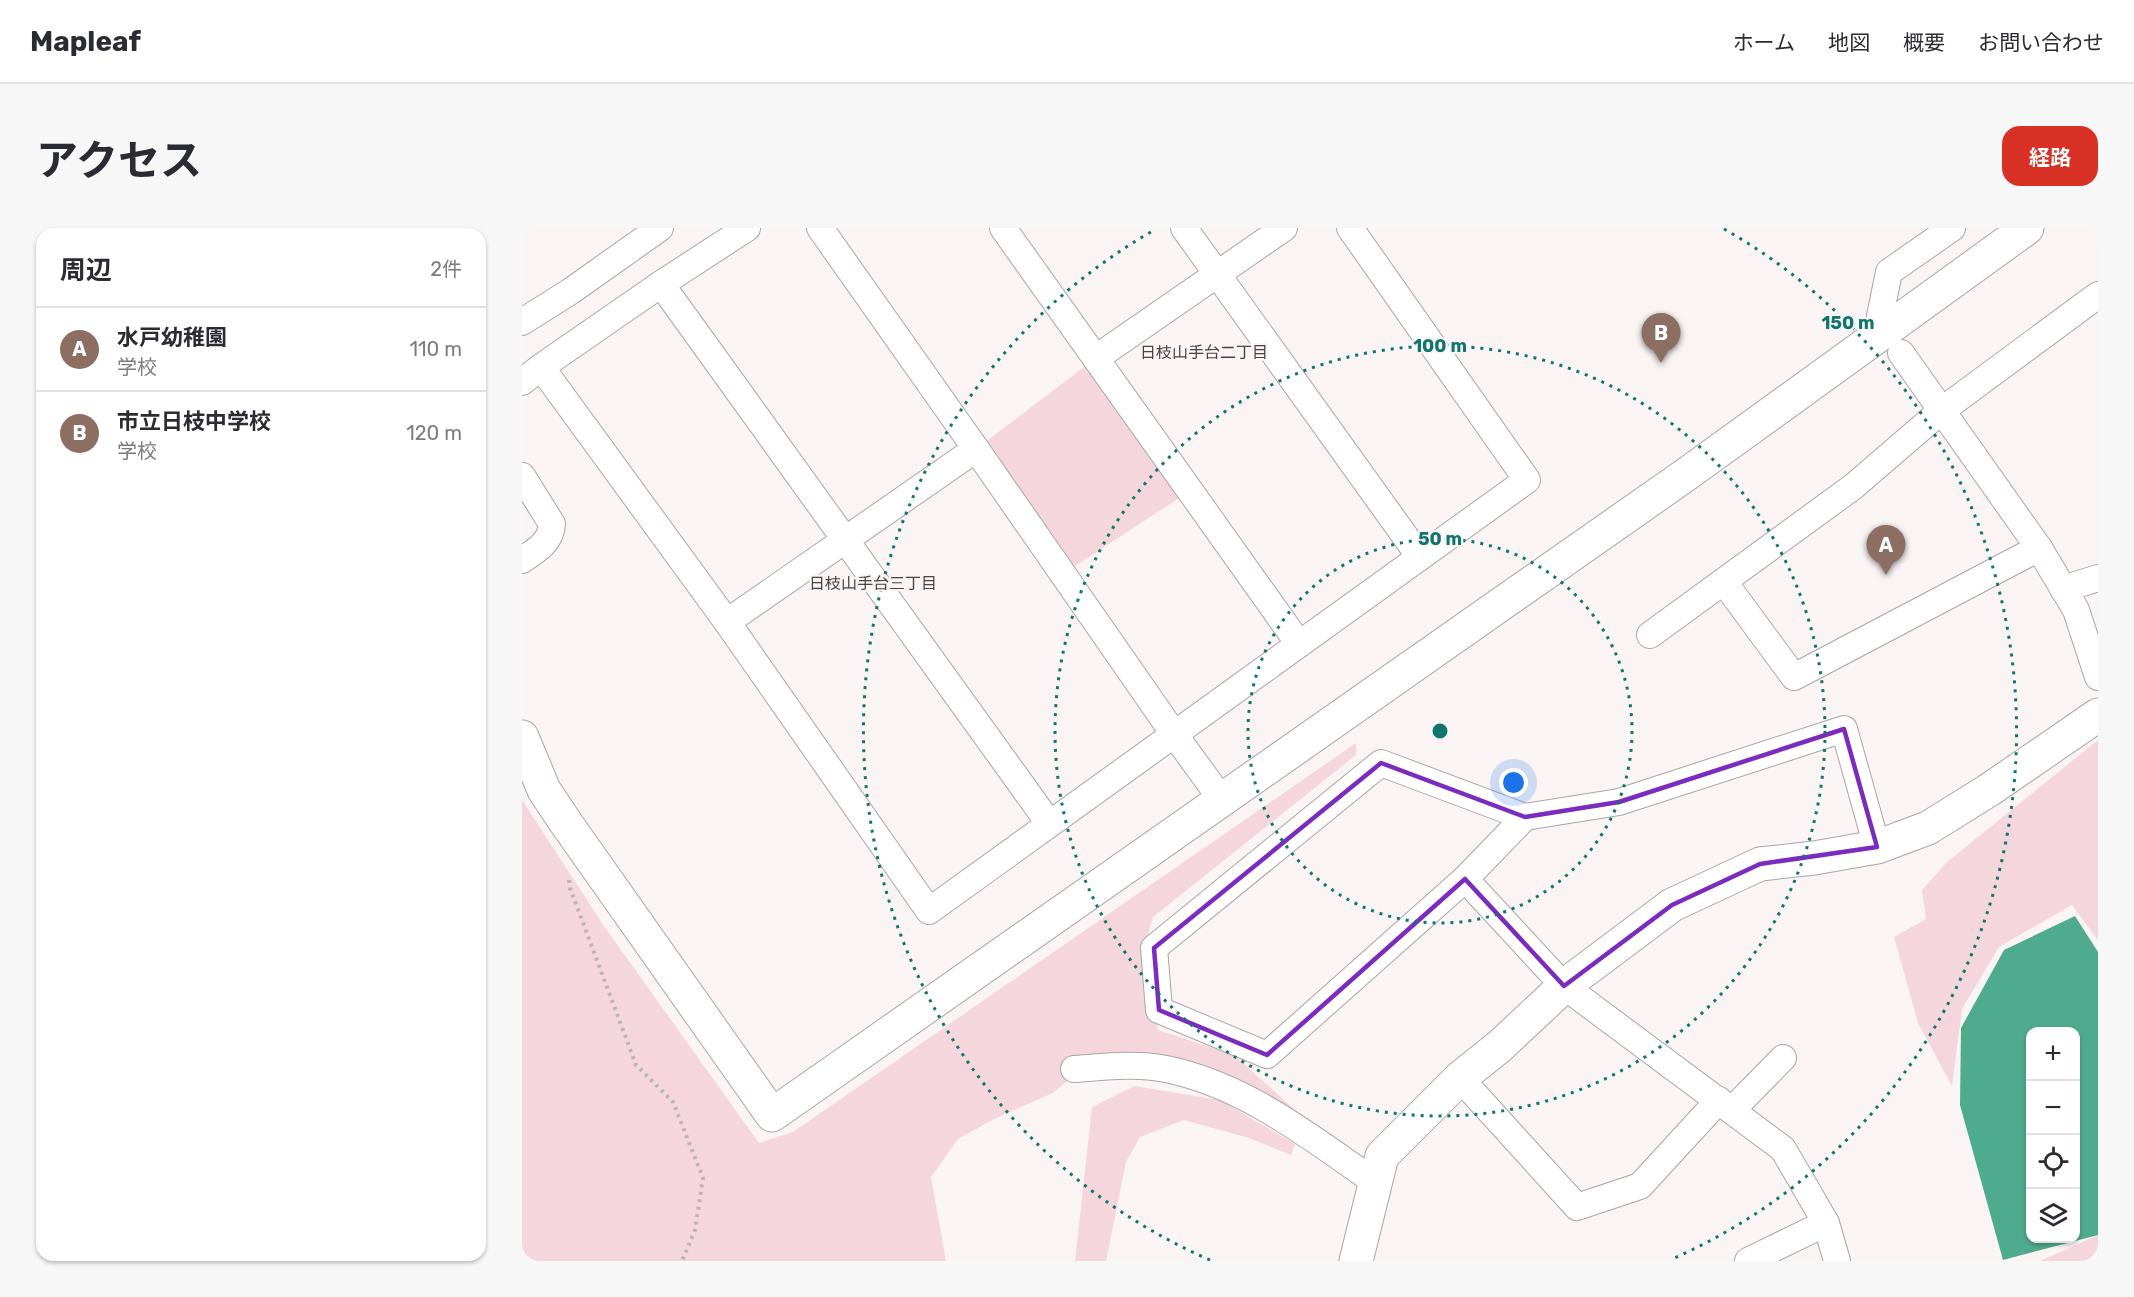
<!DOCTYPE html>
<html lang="ja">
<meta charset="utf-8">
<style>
:root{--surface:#fff;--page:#f7f7f7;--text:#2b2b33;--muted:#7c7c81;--line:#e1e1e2;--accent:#d93025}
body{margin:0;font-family:Rubik,"Noto Sans JP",sans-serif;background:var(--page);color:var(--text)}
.controls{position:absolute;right:18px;bottom:18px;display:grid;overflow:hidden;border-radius:12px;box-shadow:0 2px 4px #0004}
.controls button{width:54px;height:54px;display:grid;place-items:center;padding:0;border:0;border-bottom:2px solid var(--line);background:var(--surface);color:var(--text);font:30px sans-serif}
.you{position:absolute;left:992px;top:555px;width:21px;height:21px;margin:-15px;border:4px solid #fff;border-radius:50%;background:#1a73e8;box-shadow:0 0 0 9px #1a73e833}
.badge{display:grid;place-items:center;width:39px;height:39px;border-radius:50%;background:var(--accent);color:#fff;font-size:20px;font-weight:700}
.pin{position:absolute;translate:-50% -50px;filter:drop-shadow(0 2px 3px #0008)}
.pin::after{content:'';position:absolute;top:32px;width:21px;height:18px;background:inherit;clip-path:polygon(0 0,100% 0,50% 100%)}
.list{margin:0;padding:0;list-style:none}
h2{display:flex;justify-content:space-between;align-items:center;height:78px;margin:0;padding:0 24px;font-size:26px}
h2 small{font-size:20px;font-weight:400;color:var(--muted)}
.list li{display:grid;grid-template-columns:39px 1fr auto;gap:18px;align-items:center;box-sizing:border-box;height:84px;padding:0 24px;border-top:2px solid var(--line)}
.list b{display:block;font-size:22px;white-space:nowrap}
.list p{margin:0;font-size:20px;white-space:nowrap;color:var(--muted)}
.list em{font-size:20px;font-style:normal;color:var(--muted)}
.icon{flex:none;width:33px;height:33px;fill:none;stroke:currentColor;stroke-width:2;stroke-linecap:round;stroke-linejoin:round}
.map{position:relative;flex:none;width:1576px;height:1033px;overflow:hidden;border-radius:18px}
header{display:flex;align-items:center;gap:36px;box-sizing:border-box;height:84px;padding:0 30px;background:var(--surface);border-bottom:2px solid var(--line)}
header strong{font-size:28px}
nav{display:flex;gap:33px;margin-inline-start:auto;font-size:21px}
.intro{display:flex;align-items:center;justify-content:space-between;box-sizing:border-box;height:144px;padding:0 36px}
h1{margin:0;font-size:42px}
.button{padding:15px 27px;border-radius:18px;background:var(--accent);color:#fff;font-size:21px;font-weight:700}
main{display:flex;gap:36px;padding:0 36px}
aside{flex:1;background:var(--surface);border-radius:18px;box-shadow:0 2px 4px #0004}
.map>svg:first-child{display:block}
.green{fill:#f5d6dd}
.water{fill:#4fab8d;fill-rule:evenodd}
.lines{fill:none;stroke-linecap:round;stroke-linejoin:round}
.street-casing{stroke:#aaa5a6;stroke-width:28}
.secondary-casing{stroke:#aaa5a6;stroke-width:35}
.path{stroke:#bab5b6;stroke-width:4;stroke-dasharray:3 4.5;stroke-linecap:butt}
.street{stroke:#fff;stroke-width:26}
.secondary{stroke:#fff;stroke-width:33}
.marked{fill:none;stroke:#7b2cbf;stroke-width:4.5;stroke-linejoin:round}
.ring{fill:none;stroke:#0f766e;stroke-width:3;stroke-dasharray:3 6}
.labels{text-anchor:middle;stroke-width:4.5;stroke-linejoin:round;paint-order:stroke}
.neighbourhood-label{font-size:16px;fill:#484344;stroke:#faf4f5}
.centre{fill:#0f766e;stroke:#faf4f5;stroke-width:3}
.ring-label{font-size:18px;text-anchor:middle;font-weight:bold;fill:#0f766e;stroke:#faf4f5;stroke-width:4.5;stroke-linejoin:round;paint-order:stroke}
</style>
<header>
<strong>Mapleaf</strong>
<nav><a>ホーム</a><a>地図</a><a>概要</a><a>お問い合わせ</a></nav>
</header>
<div class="intro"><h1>アクセス</h1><a class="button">経路</a></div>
<main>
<aside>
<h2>周辺<small>2件</small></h2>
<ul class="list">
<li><span class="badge" style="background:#8d6e63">A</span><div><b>水戸幼稚園</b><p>学校</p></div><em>110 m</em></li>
<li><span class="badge" style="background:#8d6e63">B</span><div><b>市立日枝中学校</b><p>学校</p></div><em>120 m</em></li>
</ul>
</aside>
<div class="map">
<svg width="1576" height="1033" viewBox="0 0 1576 1033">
<rect width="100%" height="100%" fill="#faf4f5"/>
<g class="green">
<path d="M574 130 668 263 541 346 454 221Z"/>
<path d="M1576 512V712L1550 677 1477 719 1440 781 1430 858 1396 795 1372 709 1404 691 1400 662 1425 634Z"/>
<path d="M834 515V527L631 689 621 724 636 802 712 827 794 901 710 850 571 832 531 865 474 890 436 911 409 949 424 1033H0V572L82 698 237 915 271 904Z"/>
<path d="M612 858 698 872 773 916 769 927 727 910 662 892 618 909 604 934 584 1033H553L570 879Z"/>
<path d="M1576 1007V1033H1518Z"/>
</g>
<path class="water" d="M1553 688 1576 724V1007L1481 1032 1438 877 1439 800 1482 722ZM1508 804H1554V1010H1508Z"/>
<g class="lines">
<g class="street-casing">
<g id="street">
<path d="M225 0 139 56 19 139 205 394 407 683 1005 252 828 0"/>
<path d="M298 0 454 221 652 506 700 572"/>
<path d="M481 0 777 416"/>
<path d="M662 0 898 329"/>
<path d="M139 56 527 595"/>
<path d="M1358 88 1367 44 1430 0"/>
<path d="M0 94 49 63 138 0"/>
<path d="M1379 125 1517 320 1554 382 1576 449"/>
<path d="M574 130 762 0"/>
<path d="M0 154 19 139"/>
<path d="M0 248 30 296C29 314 14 323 0 332"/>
<path d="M1202 354 1272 449 1517 320"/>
<path d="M1541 361 1576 350"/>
<path d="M205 394 454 221"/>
<path d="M1128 407 1332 258 1419 183 1576 67"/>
<path d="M1003 589 943 651 745 827 637 782 632 720 859 535 1003 589 1097 574 1322 501 1355 619"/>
<path d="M943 651 1042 758 1261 921 1304 995 1315 1033"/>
<path d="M552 841C582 839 614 835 644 841 723 857 788 909 853 954"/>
<path d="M938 850 1055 979 1118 958 1197 872"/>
<path d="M1210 882 1261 830"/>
<path d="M1226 1033 1304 995"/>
</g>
</g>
<g class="secondary-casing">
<g id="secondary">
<path d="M0 509 22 562 44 595 250 887 1162 248 1505 0"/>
<path d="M834 1033 860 928 938 850 978 818 1042 758 1150 677 1238 636 1292 630 1355 619 1406 600 1467 562 1576 487"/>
</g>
</g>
<path class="path" d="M47 652 48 660 114 837 151 874 181 950 173 1002 160 1033"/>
<use href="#street" class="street"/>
<use href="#secondary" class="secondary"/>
</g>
<path class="marked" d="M1322 501 1355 619 1238 636 1150 677 1042 758 943 651 745 827 637 782 632 720 859 535 1003 589 1097 574Z"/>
<g class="ring">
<circle cx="918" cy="503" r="192"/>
<circle cx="918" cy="503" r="385"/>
<path d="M688 1032A577 577 0 0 1 634 1M1202 1A577 577 0 0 1 1148 1032"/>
</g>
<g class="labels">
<g class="neighbourhood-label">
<text x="682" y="130">日枝山手台二丁目</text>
<text x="351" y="361">日枝山手台三丁目</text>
</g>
</g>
<circle cx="918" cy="503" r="9" class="centre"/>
<g class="ring-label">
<text x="1326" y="101">150 m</text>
<text x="918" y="124">100 m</text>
<text x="918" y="317">50 m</text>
</g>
</svg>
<div class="controls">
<button>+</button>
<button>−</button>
<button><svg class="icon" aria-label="locate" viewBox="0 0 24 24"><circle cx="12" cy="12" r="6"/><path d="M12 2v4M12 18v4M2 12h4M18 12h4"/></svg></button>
<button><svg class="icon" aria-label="layers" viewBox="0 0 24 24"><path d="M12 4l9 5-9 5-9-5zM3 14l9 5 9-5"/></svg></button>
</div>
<div class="you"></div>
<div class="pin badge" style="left:1364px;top:347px;background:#8d6e63">A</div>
<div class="pin badge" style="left:1139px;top:135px;background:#8d6e63">B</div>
</div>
</main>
